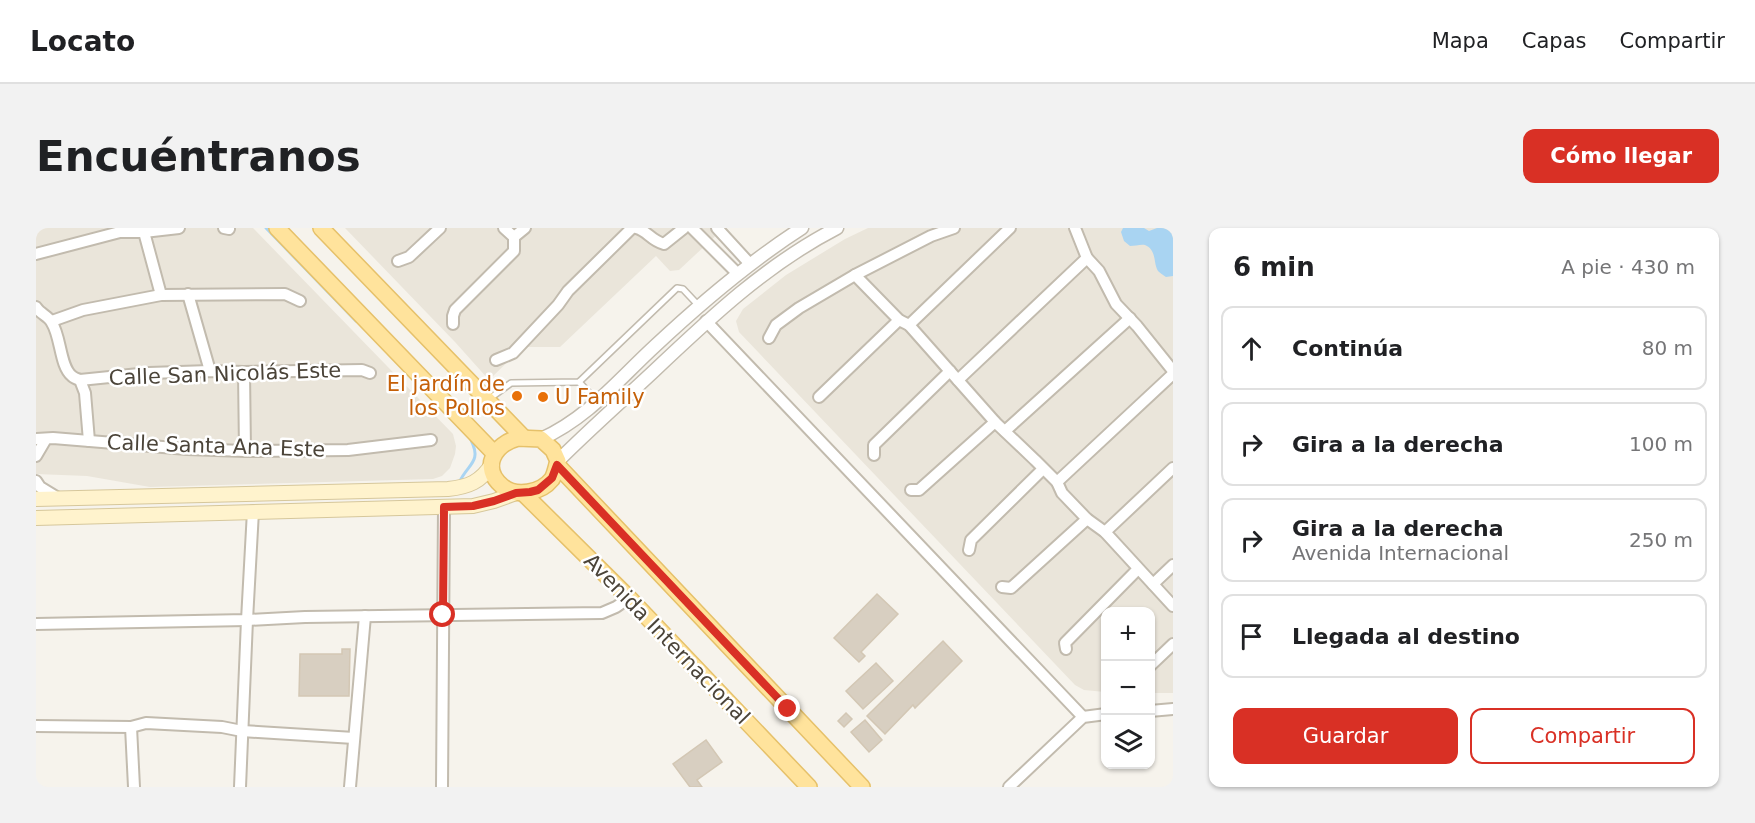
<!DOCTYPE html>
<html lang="es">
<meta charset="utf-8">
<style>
:root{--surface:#fff;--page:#f2f2f2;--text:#202124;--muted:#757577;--line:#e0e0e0;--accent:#d93025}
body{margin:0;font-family:"DejaVu Sans",sans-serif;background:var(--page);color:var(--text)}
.controls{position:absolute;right:18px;bottom:18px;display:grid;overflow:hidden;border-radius:12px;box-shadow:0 2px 4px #0004}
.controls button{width:54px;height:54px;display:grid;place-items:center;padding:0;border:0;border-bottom:2px solid var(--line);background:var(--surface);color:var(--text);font:30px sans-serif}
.stop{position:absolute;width:18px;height:18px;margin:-14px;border:4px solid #d93025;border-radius:50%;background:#fff}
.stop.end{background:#d93025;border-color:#fff;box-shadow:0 2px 6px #0008}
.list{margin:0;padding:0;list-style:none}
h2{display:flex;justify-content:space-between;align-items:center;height:78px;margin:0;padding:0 24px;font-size:26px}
h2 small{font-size:20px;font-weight:400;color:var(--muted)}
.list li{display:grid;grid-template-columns:39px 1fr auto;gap:18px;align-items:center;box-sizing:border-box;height:84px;margin:0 12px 12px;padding:0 12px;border:2px solid var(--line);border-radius:12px}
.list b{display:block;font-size:22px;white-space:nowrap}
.list p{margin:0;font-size:20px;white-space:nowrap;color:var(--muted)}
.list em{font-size:20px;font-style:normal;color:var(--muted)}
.actions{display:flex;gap:12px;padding:18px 24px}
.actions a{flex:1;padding:14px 0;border:2px solid var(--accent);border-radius:12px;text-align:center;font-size:21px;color:var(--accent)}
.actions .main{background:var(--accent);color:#fff}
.icon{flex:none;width:33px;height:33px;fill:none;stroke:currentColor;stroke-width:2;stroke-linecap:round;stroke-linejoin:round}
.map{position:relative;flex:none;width:1137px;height:559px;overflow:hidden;border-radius:12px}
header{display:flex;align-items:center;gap:36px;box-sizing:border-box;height:84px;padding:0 30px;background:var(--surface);border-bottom:2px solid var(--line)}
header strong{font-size:28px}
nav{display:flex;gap:33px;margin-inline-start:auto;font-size:21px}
.intro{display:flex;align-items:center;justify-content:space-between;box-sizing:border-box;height:144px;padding:0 36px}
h1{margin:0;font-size:42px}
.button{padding:15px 27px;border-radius:12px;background:var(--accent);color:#fff;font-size:21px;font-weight:700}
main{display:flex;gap:36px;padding:0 36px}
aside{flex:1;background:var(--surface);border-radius:12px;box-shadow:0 2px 4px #0004}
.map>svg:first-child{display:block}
.residential{fill:#eae5da}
.water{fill:#a9d4f2}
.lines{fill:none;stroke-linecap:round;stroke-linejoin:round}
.stream{stroke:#a9d4f2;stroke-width:3}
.building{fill:#d8cfc1;stroke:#d3c7b4;stroke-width:1.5}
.service-casing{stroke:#c2bbae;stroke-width:8}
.minor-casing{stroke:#c2bbae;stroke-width:14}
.tertiary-casing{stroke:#c2bbae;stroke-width:15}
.secondary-casing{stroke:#d6c79b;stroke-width:16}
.primary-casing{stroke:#e6c16a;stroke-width:18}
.service{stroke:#fff;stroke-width:5}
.minor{stroke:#fff;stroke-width:10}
.tertiary{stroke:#fff;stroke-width:12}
.secondary{stroke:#fff3cd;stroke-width:14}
.primary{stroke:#ffe39c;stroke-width:15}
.route{stroke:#d93025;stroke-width:8}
.food-dot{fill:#e8710a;stroke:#fff;stroke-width:2}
.labels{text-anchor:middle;stroke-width:5;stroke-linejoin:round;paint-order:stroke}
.street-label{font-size:21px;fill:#4b4439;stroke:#fff}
.food-label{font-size:21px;fill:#c56008;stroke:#fff;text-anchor:end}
</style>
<header>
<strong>Locato</strong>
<nav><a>Mapa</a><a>Capas</a><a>Compartir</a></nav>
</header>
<div class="intro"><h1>Encuéntranos</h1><a class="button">Cómo llegar</a></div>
<main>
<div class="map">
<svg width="1137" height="559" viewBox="0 0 1137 559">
<rect width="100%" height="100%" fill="#f6f3ec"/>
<g class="residential">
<path d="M0 0H217L417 206 420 218 419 226 414 240 406 248 397 251 114 259 51 248 0 246Z"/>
<path d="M309 0H688L643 42 634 43 620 28 524 119H487L453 152 419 114Z"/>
<path d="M832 0H1137V465H1115L1114 383H1070L1069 464 1048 462 1039 457 703 104 700 93 707 81 750 47 809 11Z"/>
</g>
<path class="water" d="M1087 0H1108L1113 3 1121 0H1137V48L1130 49C1127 47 1124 45 1122 43 1117 35 1121 22 1109 17 1105 16 1099 18 1094 18L1088 13 1085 4Z"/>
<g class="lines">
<g class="stream">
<path d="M230 0 320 93"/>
<path d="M424 253C432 236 446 234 435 212"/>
</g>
</g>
<g class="building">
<path d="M841 366 862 386 825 424 829 428 823 434 798 410Z"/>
<path d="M907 413 926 433 879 480 877 477 849 506 831 488Z"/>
<path d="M306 421H314L313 468H263L264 426H306Z"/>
<path d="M840 435 857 453 827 481 810 463Z"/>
<path d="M810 485 816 491 808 499 802 493Z"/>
<path d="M829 492 846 512 833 524 815 504Z"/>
<path d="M670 512 686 534 661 552 666 559H654L637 536Z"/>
</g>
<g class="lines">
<g class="service-casing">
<g id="service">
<path d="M543 154 561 173"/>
<path d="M453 171 475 155 543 154 641 60 647 61 663 78"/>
</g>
</g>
<g class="minor-casing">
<g id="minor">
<path d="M188 0 193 1"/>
<path d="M600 0C612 3 614 12 628 16L648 0"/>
<path d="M656 0 702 46"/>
<path d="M681 0 714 36"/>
<path d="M1039 0 1051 30 1063 43 1080 76 1101 98 1137 143"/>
<path d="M108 4 125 67"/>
<path d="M478 9 489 0"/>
<path d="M0 26 84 4H108L143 0"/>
<path d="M362 33 373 29 404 0"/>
<path d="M819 47 863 92 873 97 959 194 999 232 1021 254 1026 265 1051 291 1069 304 1137 378"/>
<path d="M152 66 174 143"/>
<path d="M0 79C4 86 13 88 16 95 25 109 24 139 36 148 38 150 41 151 44 152L49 165 53 213"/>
<path d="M16 93 47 82 125 67 249 66 264 73"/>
<path d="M670 93 1047 489"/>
<path d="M417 96V88L419 82 478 23V9L468 0"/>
<path d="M873 97 974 0"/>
<path d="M733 110 740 97 763 80 819 47 895 8 918 0"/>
<path d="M460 132 477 125 522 77 532 63 596 0"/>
<path d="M208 144 209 223"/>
<path d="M44 152 113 145 174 143 208 144 326 142 334 145"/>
<path d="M922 152 1051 30"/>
<path d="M783 169 863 92"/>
<path d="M969 203 1094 90"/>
<path d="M0 211 17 210 151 221 209 223 312 222 395 212"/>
<path d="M838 227V217L914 143"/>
<path d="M0 228 10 211"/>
<path d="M0 253 4 259 22 270"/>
<path d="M1021 254 1137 146"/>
<path d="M875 262H883L959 194"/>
<path d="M1069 304 1137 240"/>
<path d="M933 322 935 312 1007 241"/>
<path d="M1117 356 1137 337"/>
<path d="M966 359 975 360 1051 291"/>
<path d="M0 396 211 392 269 389 566 385 580 379 593 370"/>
<path d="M1030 421 1029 415 1102 341"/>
<path d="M1114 438 1137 416"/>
<path d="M1114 483 1137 481"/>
<path d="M0 498 95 499 110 495 186 499 206 503 318 510"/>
<path d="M95 499 98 559"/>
<path d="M204 559 211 392 217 283"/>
<path d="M314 559 329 388"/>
<path d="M406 559 408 279"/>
<path d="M973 559 1047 489 1070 486"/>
</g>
</g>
<g class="tertiary-casing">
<g id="tertiary">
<path d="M505 211C552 190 582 152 619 118 665 75 713 34 766 0"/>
<path d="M522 233C553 202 586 173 618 143 675 89 731 36 801 0"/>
</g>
</g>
<g class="secondary-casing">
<g id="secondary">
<path d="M0 271 412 261C432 259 445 254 456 236"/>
<path d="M0 290 437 278 458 273 480 265"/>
</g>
</g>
<g class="primary-casing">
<g id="primary">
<path d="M241 0 458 225"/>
<path d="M285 0 488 210"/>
<path d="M482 210 505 211 517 222 522 233C520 239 519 246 516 251 505 265 480 270 466 258 444 239 459 216 482 210Z"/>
<path d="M521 237 826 559"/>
<path d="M487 265 593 370 773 559"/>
</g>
</g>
<use href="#service" class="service"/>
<use href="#minor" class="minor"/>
<use href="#tertiary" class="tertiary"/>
<use href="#secondary" class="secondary"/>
<use href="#primary" class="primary"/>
</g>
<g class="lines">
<path class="route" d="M407 387 408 279 437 278 458 273 480 265 494 264 502 262 516 250 521 237 752 481"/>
</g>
<g class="food-dot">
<circle cx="481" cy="168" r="6"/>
<circle cx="507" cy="169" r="6"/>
</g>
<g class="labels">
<g class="street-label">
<text transform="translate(189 146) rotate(-2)" y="7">Calle San Nicolás Este</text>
<text transform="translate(180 218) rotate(2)" y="7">Calle Santa Ana Este</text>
<text transform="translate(631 411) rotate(46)" y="7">Avenida Internacional</text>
</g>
<g class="food-label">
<text x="469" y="163">El jardín de<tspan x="469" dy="24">los Pollos</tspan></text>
<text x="519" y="176" text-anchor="start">U Family</text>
</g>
</g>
</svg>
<div class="controls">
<button>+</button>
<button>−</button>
<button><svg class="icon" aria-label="layers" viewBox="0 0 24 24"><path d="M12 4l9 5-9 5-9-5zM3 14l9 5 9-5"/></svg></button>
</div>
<div class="stop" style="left:407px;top:387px"></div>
<div class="stop end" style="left:752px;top:481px"></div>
</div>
<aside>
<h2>6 min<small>A pie · 430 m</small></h2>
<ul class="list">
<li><svg class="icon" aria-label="ahead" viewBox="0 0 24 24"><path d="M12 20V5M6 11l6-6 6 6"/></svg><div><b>Continúa</b></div><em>80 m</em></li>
<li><svg class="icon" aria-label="right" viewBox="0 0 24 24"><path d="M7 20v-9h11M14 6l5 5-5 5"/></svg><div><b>Gira a la derecha</b></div><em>100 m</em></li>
<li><svg class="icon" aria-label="right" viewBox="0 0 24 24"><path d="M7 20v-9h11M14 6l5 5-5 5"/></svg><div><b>Gira a la derecha</b><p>Avenida Internacional</p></div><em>250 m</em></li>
<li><svg class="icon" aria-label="arrive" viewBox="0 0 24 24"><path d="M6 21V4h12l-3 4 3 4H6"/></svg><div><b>Llegada al destino</b></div></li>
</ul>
<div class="actions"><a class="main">Guardar</a><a>Compartir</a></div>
</aside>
</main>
